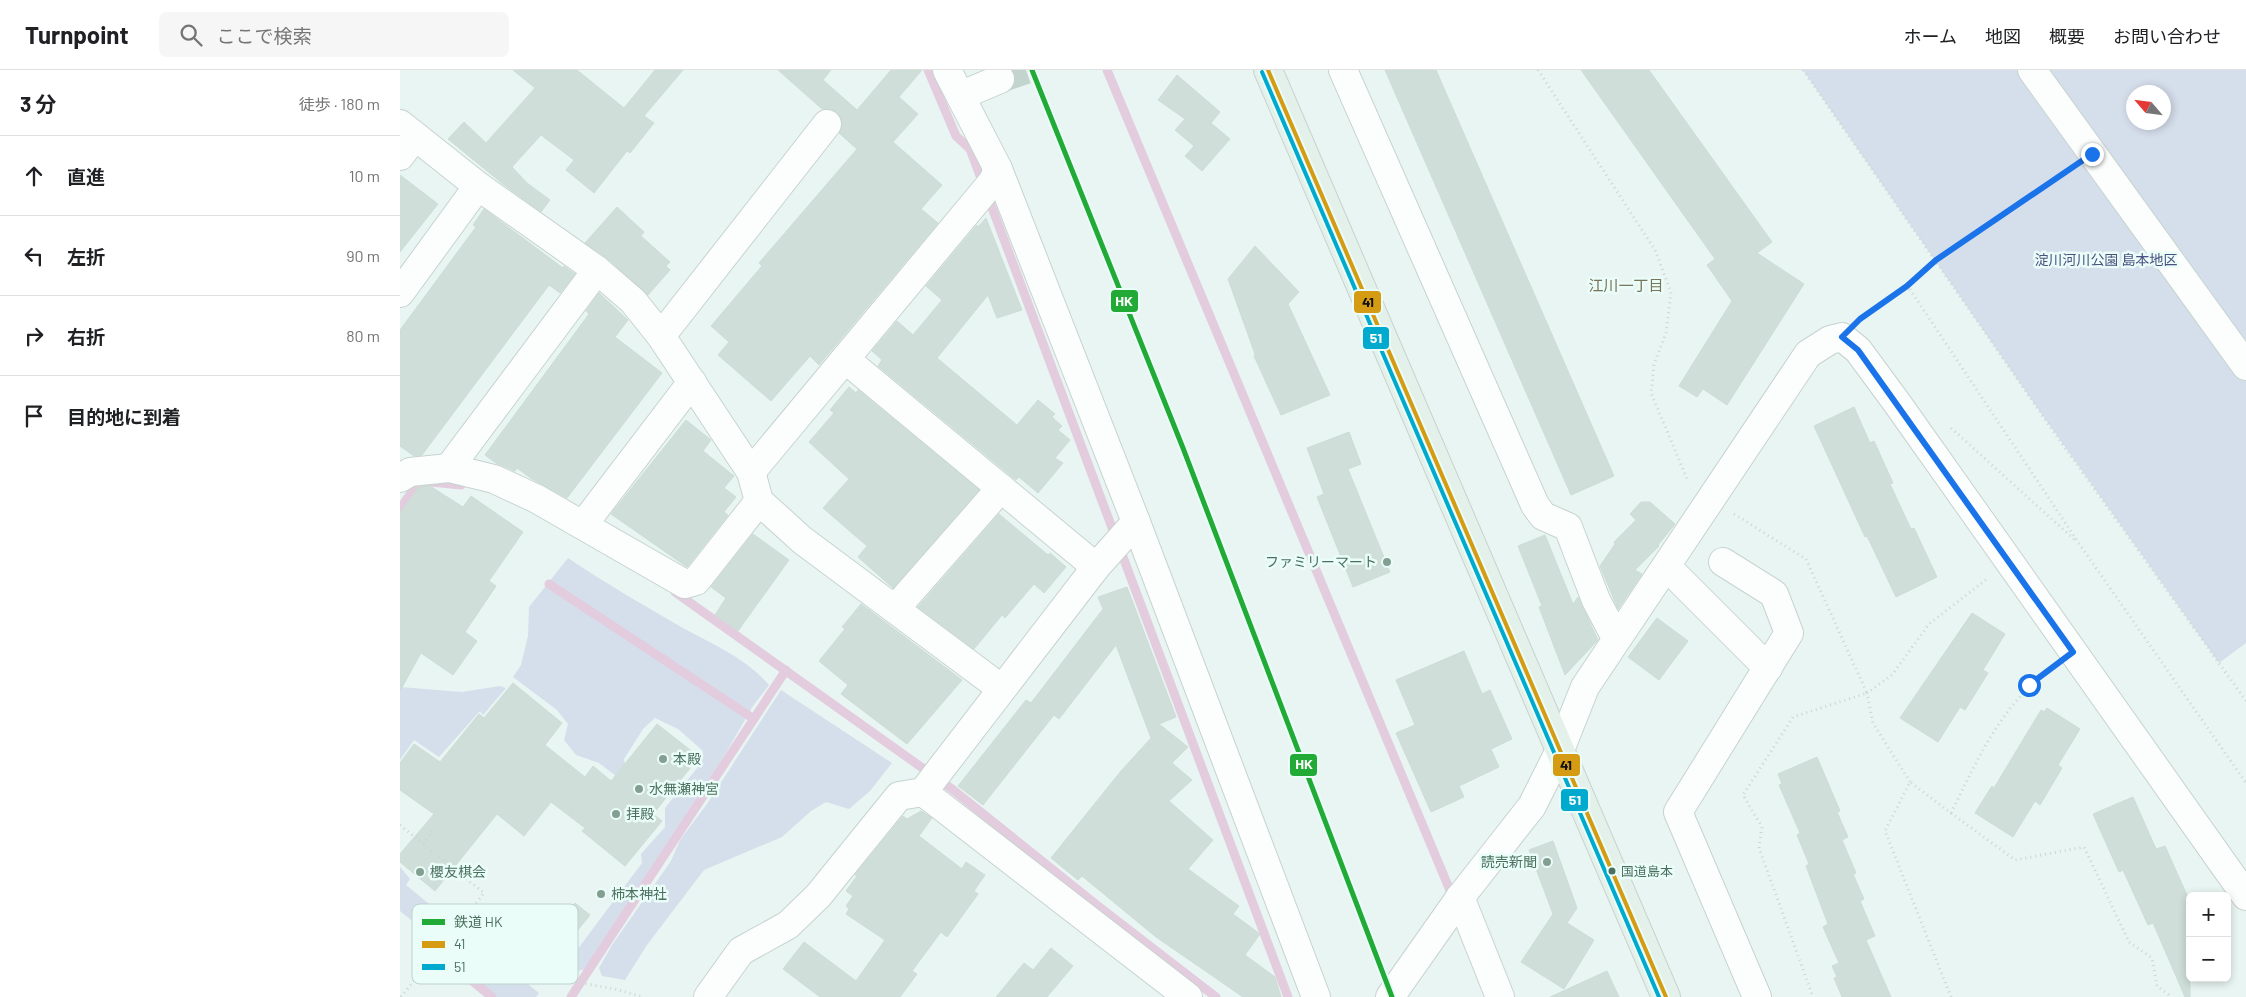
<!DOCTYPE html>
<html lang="ja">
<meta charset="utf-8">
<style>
:root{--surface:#fff;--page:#f6f6f6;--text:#202124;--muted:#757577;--line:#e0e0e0}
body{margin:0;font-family:Barlow,"Noto Sans JP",sans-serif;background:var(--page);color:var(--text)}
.controls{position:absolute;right:15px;bottom:15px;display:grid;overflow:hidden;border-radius:8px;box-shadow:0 2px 8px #0003}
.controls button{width:45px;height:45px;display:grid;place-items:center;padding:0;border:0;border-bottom:1px solid var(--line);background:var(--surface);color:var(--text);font:25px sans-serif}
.compass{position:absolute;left:1726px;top:15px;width:45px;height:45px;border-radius:50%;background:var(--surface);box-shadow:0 2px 8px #0003;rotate:298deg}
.stop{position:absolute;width:15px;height:15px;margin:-11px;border:4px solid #1a73e8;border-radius:50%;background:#fff}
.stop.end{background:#1a73e8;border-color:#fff;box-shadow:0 1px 5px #0008}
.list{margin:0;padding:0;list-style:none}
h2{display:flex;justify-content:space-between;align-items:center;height:65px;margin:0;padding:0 20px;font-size:21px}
h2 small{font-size:16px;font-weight:400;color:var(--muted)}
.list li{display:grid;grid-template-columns:32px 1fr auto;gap:15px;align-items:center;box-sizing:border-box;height:80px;padding:0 20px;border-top:1px solid var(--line)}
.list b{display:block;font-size:19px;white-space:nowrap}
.list em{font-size:16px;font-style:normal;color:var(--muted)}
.icon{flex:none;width:28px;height:28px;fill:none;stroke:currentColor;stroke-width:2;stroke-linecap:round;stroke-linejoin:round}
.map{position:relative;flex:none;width:1846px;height:927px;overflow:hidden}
header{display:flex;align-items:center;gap:30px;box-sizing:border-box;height:70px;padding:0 25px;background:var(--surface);border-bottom:1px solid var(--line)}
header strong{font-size:24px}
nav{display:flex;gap:28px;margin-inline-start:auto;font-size:18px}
.search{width:350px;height:45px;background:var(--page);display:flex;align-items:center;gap:12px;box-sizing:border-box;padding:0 18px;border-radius:8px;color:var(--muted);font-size:19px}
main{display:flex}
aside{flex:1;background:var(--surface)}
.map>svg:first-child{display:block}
.green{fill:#d5deeb;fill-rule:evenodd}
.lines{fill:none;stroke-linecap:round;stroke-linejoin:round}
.stream{stroke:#e3ccde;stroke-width:9}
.building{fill:#cfded8;stroke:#ccddd6}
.minor-tunnel{stroke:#c2d4cd;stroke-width:28;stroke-dasharray:28 14;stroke-linecap:butt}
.minor-casing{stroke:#c6d3ce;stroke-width:30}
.highway-casing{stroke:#c6d3ce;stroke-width:30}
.path{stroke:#cad6d1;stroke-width:3;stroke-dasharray:1 4;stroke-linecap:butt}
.minor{stroke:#fcfefd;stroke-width:28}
.highway{stroke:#e4f0ea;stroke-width:28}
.bus-1-casing{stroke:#eafdf9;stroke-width:8}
.bus-2-casing{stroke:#eafdf9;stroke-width:8}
.bus-1{stroke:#d59b13;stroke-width:4}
.bus-2{stroke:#00a9ce;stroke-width:4}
.rail-1-casing{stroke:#eafdf9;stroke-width:9}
.rail-1{stroke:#21ab36;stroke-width:5}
.route{stroke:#1a73e8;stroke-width:6}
.poi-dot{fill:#839f92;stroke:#eafdf9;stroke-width:2}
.bus-dot{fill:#4c705f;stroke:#eafdf9;stroke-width:2}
.labels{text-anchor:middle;stroke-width:5;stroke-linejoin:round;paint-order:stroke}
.bus-label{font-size:13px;fill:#4c705f;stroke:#eafdf9;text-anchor:start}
.park-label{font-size:14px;fill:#4b5280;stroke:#eafdf9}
.poi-label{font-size:14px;fill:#4c705f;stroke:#eafdf9;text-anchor:start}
.neighbourhood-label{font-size:15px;fill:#797357;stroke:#eafdf9}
.key{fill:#eafdf9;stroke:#bbd3cb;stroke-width:1}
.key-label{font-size:14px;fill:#4c705f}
.line-badge{stroke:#eafdf9;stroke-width:2}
.badge-label{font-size:14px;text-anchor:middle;font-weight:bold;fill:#fff}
.pale-badge-label{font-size:14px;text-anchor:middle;font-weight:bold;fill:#111}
</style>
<header>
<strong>Turnpoint</strong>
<div class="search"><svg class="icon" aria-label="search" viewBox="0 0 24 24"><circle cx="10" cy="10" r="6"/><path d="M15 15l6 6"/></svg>ここで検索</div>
<nav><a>ホーム</a><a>地図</a><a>概要</a><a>お問い合わせ</a></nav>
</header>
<main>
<aside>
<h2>3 分<small>徒歩 · 180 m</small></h2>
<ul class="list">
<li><svg class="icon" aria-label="ahead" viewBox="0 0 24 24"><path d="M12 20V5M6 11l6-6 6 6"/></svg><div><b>直進</b></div><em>10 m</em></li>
<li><svg class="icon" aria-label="left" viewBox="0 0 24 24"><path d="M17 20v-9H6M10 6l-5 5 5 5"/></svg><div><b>左折</b></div><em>90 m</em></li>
<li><svg class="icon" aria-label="right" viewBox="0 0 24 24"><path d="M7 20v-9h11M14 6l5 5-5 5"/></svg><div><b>右折</b></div><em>80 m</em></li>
<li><svg class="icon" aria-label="arrive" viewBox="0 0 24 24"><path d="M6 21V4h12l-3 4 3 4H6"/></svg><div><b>目的地に到着</b></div></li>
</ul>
</aside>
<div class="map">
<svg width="1846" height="927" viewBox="0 0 1846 927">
<rect width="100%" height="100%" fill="#e9f5f2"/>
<g class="green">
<path d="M1403 0H1846V573L1819 593 1638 339ZM1734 22H1764V52H1734Z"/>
<path d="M168 488C205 513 245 536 283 558 314 575 346 588 369 615L353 636 324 686 185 899 178 901 165 896 242 793 241 784 265 757V738L302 692 303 681 278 659 255 648 243 659 224 689 227 706H216L199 693 176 685 164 670 168 654 157 640 113 607 121 595 128 566 129 537Z"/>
<path d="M100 616 106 618 83 645 80 641 39 687 14 670 0 690V617L62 622Z"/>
<path d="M381 620 492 693 470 721 449 739 426 732 411 741 382 767 304 800 247 875 225 910 202 906 199 898 212 875 271 791 280 770 307 734Z"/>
<path d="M0 797 10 809 6 815 40 843 25 861 0 841Z"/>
<path d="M75 872 139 923 136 927H97L58 894Z"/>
</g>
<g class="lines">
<g class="stream">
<path d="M528 0 556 66 570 79 888 927"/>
<path d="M707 0 1054 830"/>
<path d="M0 439 17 414 31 412 61 415"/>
<path d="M149 514 354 649"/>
<path d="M275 522 552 719 698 836 816 927"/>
<path d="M61 902 92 927"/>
<path d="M171 927 386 600"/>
</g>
</g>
<g class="building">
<path d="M113 0H177L224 38 255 0H283L244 46 254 53 230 83 227 81 194 123 166 100 174 90 141 65 112 97 127 113 150 130 141 142 103 114 48 69 64 52 86 73 135 18Z"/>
<path d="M378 0H431L423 10 457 40 491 0H522L499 27 518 44 493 72 542 115 521 139 538 153 419 295 410 286 371 331 318 285 329 272 311 256 362 196 359 193 457 79 439 63 442 56 441 48 437 42 430 39H422Z"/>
<path d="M985 0H1036L1214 406 1171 425Z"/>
<path d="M1181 0H1249L1372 172 1357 183 1404 214 1327 335 1303 319 1297 327 1279 316 1332 231 1307 195 1315 189Z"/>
<path d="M777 5 820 42 811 53 830 69 802 101 785 86 794 76 775 60 785 49 758 30Z"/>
<path d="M0 105 38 134 0 182Z"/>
<path d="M217 137 244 162 241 166 270 192 266 196 270 200 248 225 207 188 185 173Z"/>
<path d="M84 139 163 198 164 196 175 204 160 223 149 215 22 385 14 386 0 376V260L76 157 73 155Z"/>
<path d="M586 148 622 240 597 248 588 225 537 288 617 355 638 330 655 344 652 347 662 356 658 360 670 370 655 388 663 393 638 423 619 407 616 410 478 296 482 290 472 281 497 251 513 265 542 230 526 216 577 155 578 157Z"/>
<path d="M855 176 899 222 888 234 930 325 881 345 854 286 855 284 828 209Z"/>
<path d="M199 223 228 250 215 267 262 303 167 428 132 409 117 398 115 401 96 393 85 385 189 244 186 241Z"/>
<path d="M449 317 456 323 458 320 579 420 493 518 458 487 467 476 423 438 449 409 409 372 434 343 430 340Z"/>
<path d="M1454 337 1470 373 1474 371 1493 413 1490 414 1511 459 1514 458 1537 507 1496 527 1467 466 1465 467 1414 356Z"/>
<path d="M286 350 311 370 303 381 334 406 324 418 336 427 324 442 328 445 287 497 211 444Z"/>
<path d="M949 362 961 394 948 399 990 502 953 517 917 427 924 424 907 378Z"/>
<path d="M30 416 63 437 71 426 123 462 89 511 96 516 65 562 77 571 53 605 21 583 0 621V443L19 417Z"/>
<path d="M1241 432H1250L1275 454 1258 475 1259 476 1235 500 1242 504 1218 539 1200 496 1215 474 1214 472 1236 450 1230 444Z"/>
<path d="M599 444 648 485 650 483 666 497 644 523 634 514 605 548 602 545 574 579 518 537Z"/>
<path d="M353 464 389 490 338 561 315 545 326 528 311 517Z"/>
<path d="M1145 465 1173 534 1178 527 1198 570 1165 605 1139 537 1142 536 1118 476Z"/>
<path d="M727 517 776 647 759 654 788 677 772 693 792 710 769 731 813 770 788 799 839 836 833 844 860 864 845 885 875 907 881 927H843L756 867 682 806 678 810 651 788 721 701 751 668 716 575 659 649 654 645 583 735 558 716 626 630 631 633 703 539 698 527Z"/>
<path d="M461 534 562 610 507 674 441 624 448 615 419 591 445 559 442 557Z"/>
<path d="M1572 543 1605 564 1583 600 1588 603 1565 640 1560 637 1538 672 1500 648Z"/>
<path d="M1257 548 1288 571 1259 610 1228 587Z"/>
<path d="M1064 581 1082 624 1090 620 1112 669 1091 679 1099 697 1059 716 1064 727 1031 742 996 663 1015 655 996 610Z"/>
<path d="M113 613 162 653 145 675 185 707 193 696 211 711 257 654 299 687 253 744 262 751 225 796 182 761 185 758 151 732 124 766 97 744 35 821 0 792V784L34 744 0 720V693L14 674 40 692 79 644 84 648Z"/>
<path d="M1647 638 1680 659 1658 695 1662 698 1640 735 1635 731 1613 767 1575 743 1592 716 1594 718 1641 640 1644 642Z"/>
<path d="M1417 687 1440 741 1437 742 1448 767 1442 770 1456 803 1453 804 1464 829 1460 831 1475 866 1466 870 1491 927H1442L1434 908 1437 907 1432 896 1439 893 1423 857 1428 854 1406 796 1409 794 1397 765 1400 763 1379 715 1382 714 1378 704Z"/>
<path d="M1733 727 1756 779 1765 776 1790 832V927H1785L1753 853 1748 855 1723 800 1719 802 1693 744Z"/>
<path d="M521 741 532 748 519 766 562 799 566 792 585 805 574 821 578 824 547 867 541 862 512 901 517 904 500 927H420L383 899 404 872 456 911 485 870 446 844 449 839 446 836 453 826 446 821 457 806 455 805 503 746 507 749Z"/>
<path d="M1153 771 1177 838 1167 853 1194 870 1164 919 1121 892 1153 844 1129 780Z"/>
<path d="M175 833 190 845 151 893 135 880Z"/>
<path d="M651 878 673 896 647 927H596L624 893 633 900Z"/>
<path d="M1207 901 1219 927H1150Z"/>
</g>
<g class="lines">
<path class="minor-tunnel" d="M600 9 626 0"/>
<g class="minor-casing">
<g id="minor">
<path d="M547 0 598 99 736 452 916 927"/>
<path d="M943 0 1135 435 1143 446 1168 457 1196 530 1216 568"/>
<path d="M1632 0 1846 296"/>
<path d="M562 25 600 9"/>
<path d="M0 54 78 116 197 200 233 231 261 266 351 402 359 431 402 470 602 619"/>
<path d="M0 86 15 66"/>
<path d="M0 223 78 116"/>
<path d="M261 266 427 54"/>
<path d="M445 289 696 497"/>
<path d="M49 398 197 200"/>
<path d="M351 402 593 111 598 99"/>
<path d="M0 408 10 402 49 398 94 409 137 429 285 514 296 511 359 431"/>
<path d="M183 455 292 312"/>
<path d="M1323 492 1374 524 1389 563 1278 742 1357 927"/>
<path d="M1267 497 1368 598"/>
<path d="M495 539 601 418"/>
<path d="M523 722 788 927"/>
<path d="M1060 827 1100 927"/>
<path d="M308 927 341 881 388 855 418 826 499 726 523 722 696 497 736 452"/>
<path d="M990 927 1059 829 1132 736 1160 680 1185 617 1408 284 1430 270 1442 267 1458 280 1497 333 1846 826"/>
</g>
</g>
<g class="highway-casing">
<path id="highway" d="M868 0 1266 927"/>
</g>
<g class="path">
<path d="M1138 0 1255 180 1271 222 1266 263 1254 294 1251 323 1288 411"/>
<path d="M1403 0 1660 371 1846 631"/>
<path d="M1507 215 1680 475 1846 713"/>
<path d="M1463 247 1507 215 1536 190 1671 98"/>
<path d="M1551 358 1676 471"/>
<path d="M1334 444 1406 489 1467 623 1393 647 1343 725 1362 757 1359 778 1413 927"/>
<path d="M1510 712 1473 653 1467 623 1492 605 1529 554 1587 509"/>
<path d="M172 741 174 740"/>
<path d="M1551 743 1615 790 1684 777 1729 872 1752 888 1757 916 1772 927"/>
<path d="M0 755 84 823 54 861"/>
<path d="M23 774 34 760"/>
<path d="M68 844 143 904 153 908 215 919 243 927"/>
<path d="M138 870 141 872"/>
<path d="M1 927 42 876"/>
<path d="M1551 927 1485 761 1510 712 1551 743C1579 687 1600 636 1652 598"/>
</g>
<use href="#minor" class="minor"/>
<use href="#highway" class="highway"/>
<g class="bus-1-casing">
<path id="bus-1" d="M868 0 1266 927"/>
</g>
<g class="bus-2-casing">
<path id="bus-2" d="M862 2 1259 927"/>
</g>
<use href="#bus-1" class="bus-1"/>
<use href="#bus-2" class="bus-2"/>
<g class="rail-1-casing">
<path id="rail-1" d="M632 0 783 378 992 927"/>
</g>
<use href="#rail-1" class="rail-1"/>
</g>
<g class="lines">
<path class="route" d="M1629 615 1673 582 1458 280 1442 267 1460 249 1507 216 1536 190 1692 84"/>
</g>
<g class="poi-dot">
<circle cx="987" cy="492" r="5"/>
<circle cx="263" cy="689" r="5"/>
<circle cx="239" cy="719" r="5"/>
<circle cx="216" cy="744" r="5"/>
<circle cx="1147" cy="792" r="5"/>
<circle cx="20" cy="802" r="5"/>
<circle cx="201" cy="824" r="5"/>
</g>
<circle class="bus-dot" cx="1212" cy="801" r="4.5"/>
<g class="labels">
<g class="bus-label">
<text x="1221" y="806">国道島本</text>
</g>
<g class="park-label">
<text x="1706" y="195">淀川河川公園 島本地区</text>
</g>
<g class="poi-label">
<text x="977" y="497" text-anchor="end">ファミリーマート</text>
<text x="273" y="694">本殿</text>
<text x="249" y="724">水無瀬神宮</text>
<text x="226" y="749">拝殿</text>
<text x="1137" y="797" text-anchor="end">読売新聞</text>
<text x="30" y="807">櫻友棋会</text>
<text x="211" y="829">柿本神社</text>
</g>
<g class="neighbourhood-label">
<text x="1226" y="221">江川一丁目</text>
</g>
</g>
<rect x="12" y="834" width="166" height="80" rx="8" class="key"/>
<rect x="22" y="849" width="23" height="6" fill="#21ab36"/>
<rect x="22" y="871" width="23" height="7" fill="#d59b13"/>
<rect x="22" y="894" width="23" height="6" fill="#00a9ce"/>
<g class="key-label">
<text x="54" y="857">鉄道 HK</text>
<text x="54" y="879">41</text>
<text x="54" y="902">51</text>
</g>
<g class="line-badge">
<rect x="710" y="219" width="29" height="24" rx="5" fill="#21ab36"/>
<rect x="953" y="220" width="29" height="24" rx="5" fill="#d59b13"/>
<rect x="962" y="256" width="28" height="24" rx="5" fill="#00a9ce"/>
<rect x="889" y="683" width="29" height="24" rx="5" fill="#21ab36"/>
<rect x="1152" y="683" width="29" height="24" rx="5" fill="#d59b13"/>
<rect x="1160" y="718" width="29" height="24" rx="5" fill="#00a9ce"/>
</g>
<g class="badge-label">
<text x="724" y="236">HK</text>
<text x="976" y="273">51</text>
<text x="904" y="699">HK</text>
<text x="1175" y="735">51</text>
</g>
<g class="pale-badge-label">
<text x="968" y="237">41</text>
<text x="1166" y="700">41</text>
</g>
</svg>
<div class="controls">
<button>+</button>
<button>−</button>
</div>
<svg class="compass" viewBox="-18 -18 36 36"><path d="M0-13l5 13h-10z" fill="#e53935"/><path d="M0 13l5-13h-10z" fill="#757577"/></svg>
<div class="stop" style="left:1629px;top:615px"></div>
<div class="stop end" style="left:1692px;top:84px"></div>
</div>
</main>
